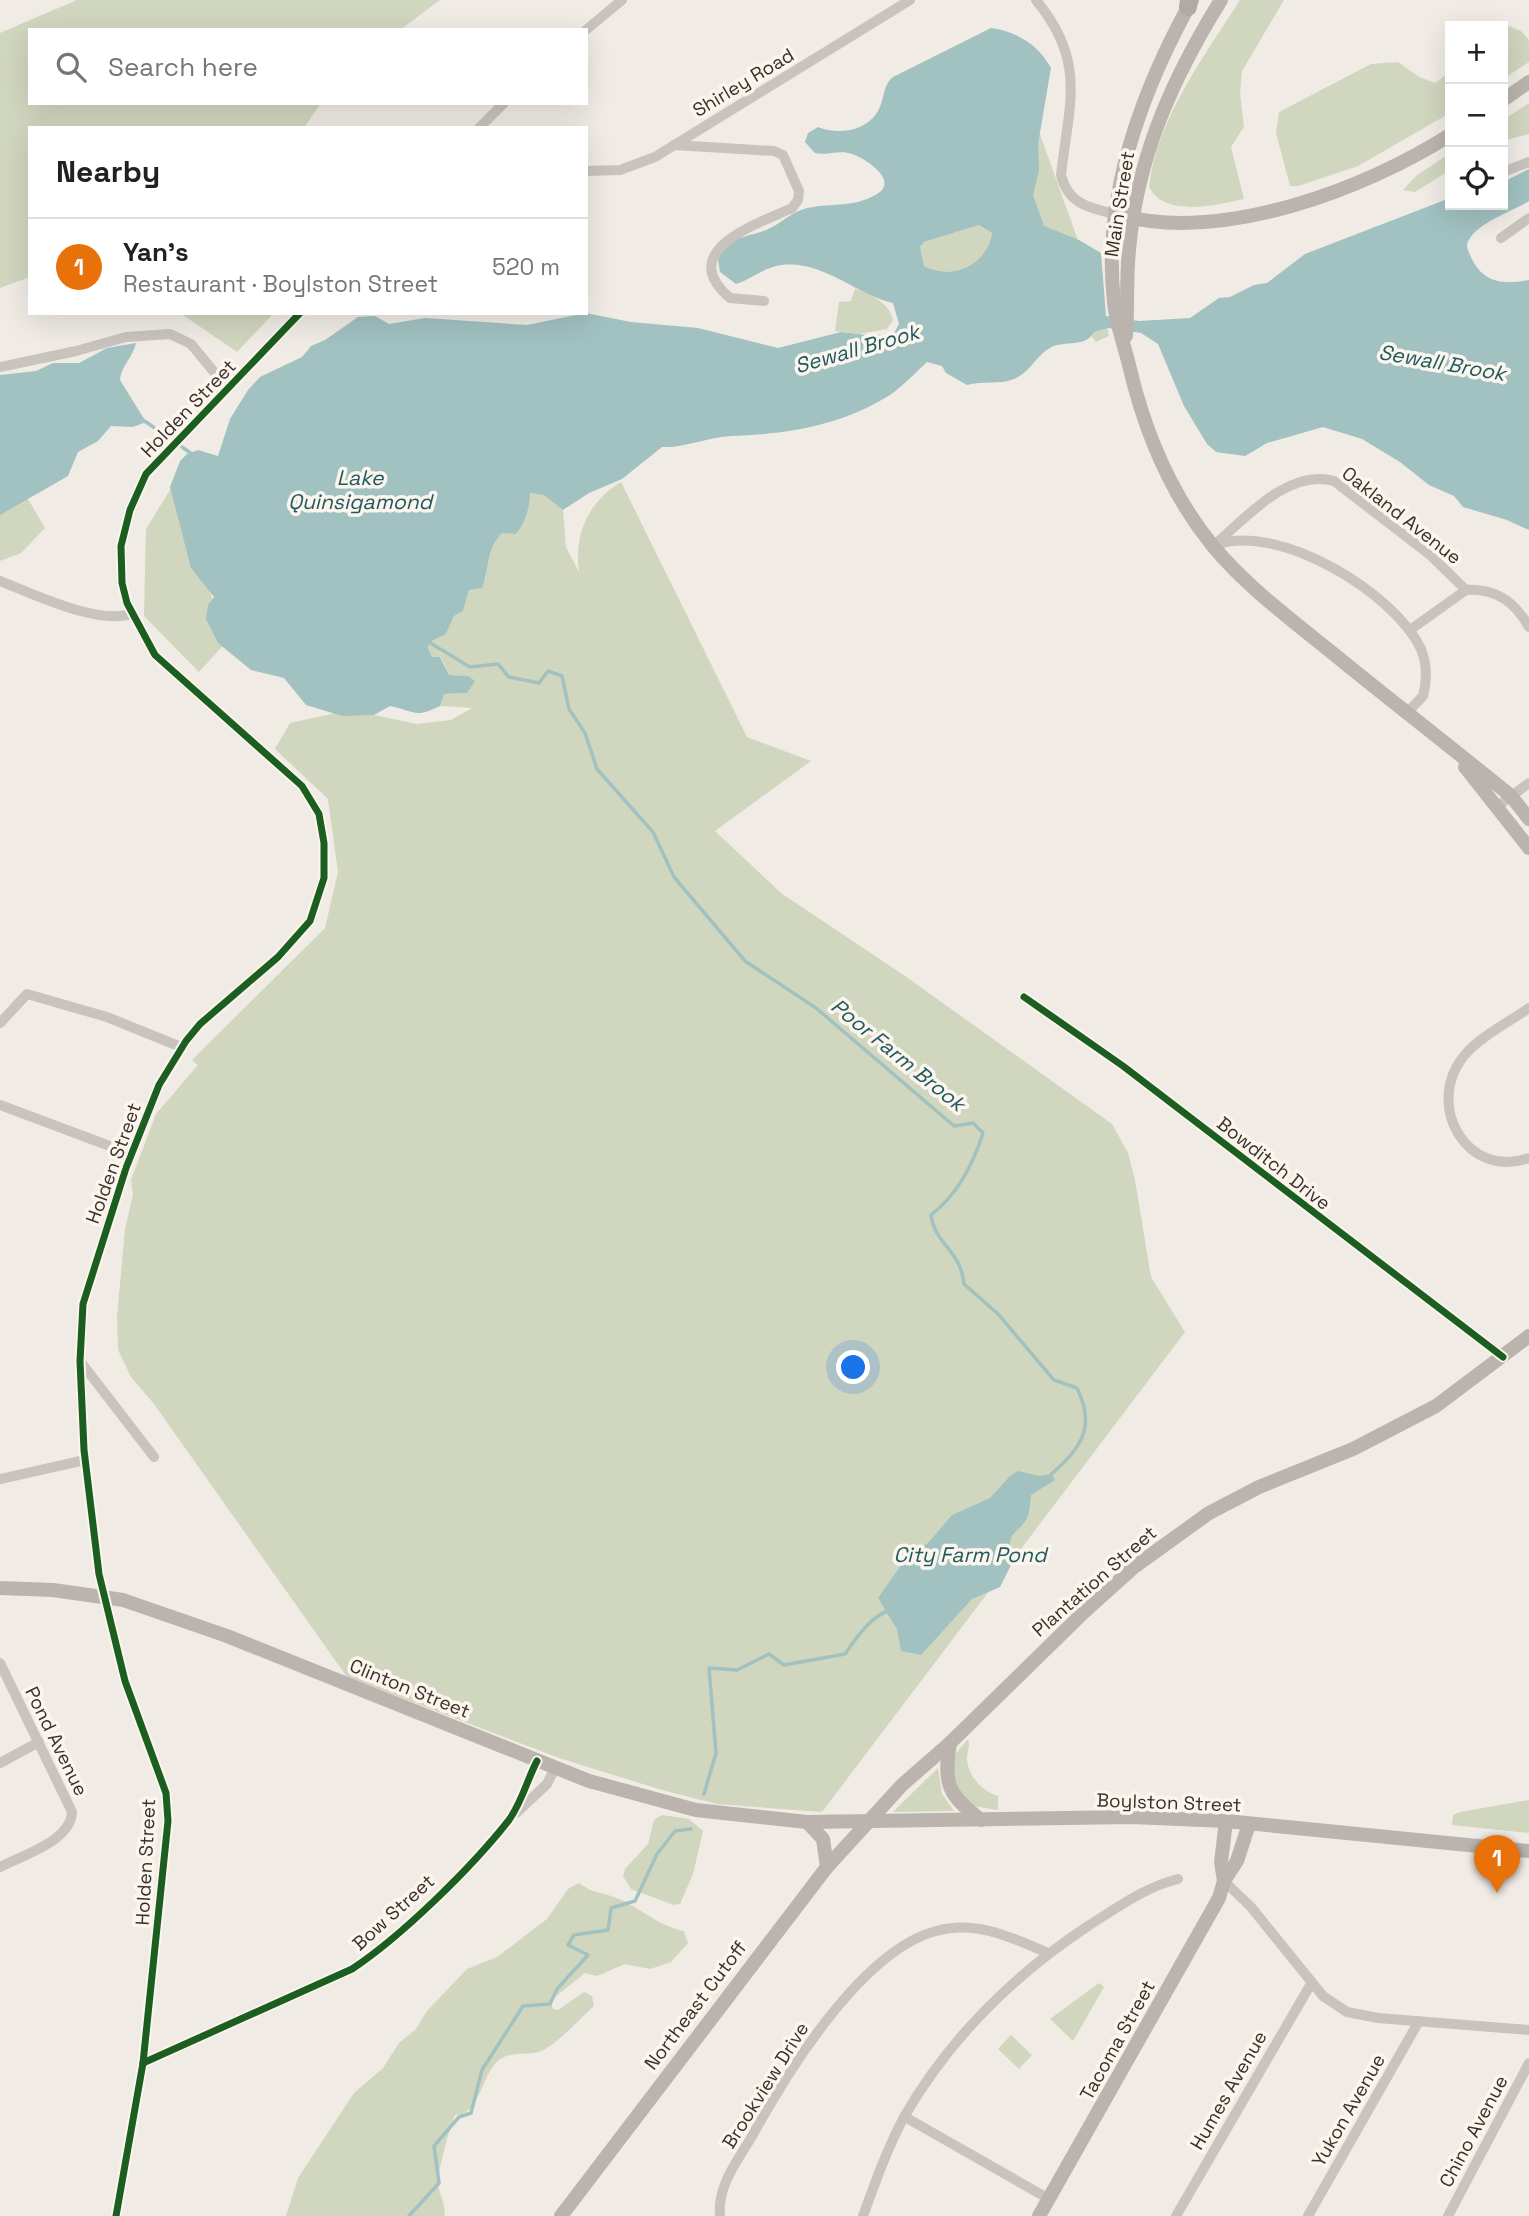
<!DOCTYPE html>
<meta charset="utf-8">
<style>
:root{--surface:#fff;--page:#f2f2f2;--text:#202124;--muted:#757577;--line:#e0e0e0;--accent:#ea580c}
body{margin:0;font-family:"Space Grotesk",sans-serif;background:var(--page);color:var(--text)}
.controls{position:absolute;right:21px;top:21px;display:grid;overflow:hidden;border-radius:0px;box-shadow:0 7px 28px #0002}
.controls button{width:63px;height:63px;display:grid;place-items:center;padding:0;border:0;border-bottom:2px solid var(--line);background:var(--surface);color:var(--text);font:35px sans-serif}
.you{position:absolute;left:854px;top:1368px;width:24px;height:24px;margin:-18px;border:5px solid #fff;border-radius:50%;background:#1a73e8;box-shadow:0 0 0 10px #1a73e833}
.badge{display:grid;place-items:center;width:46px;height:46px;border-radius:50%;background:var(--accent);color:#fff;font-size:23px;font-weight:700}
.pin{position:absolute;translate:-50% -58px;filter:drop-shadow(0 2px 4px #0008)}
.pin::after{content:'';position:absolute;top:37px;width:24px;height:21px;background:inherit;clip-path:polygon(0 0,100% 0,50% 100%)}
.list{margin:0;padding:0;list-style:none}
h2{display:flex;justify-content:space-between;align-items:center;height:91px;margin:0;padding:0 28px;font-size:30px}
h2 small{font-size:23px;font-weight:400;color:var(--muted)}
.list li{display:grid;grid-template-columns:46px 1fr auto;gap:21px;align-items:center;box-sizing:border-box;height:98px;padding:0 28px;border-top:2px solid var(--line)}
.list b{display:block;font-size:26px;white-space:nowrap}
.list p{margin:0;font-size:23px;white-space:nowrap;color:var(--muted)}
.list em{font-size:23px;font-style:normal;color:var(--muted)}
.icon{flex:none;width:38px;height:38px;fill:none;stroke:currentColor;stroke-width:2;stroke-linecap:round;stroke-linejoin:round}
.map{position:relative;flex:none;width:1529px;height:2216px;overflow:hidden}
.search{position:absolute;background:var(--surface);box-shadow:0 7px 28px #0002;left:28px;top:28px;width:560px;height:77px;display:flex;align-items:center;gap:18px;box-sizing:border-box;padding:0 24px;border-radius:0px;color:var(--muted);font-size:26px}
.panel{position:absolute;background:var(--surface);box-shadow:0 7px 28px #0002;left:28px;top:126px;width:560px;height:189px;border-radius:0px}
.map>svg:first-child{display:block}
.green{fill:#d1d6bf}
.water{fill:#a1c2c1;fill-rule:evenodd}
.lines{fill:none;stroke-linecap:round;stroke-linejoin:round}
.stream{stroke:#a1c2c1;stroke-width:3.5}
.street{stroke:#c9c3be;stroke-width:10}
.secondary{stroke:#bab3ae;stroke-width:14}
.highway{stroke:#afaaa4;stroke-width:18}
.cycleway-casing{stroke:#fbf5ee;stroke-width:11}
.cycleway{stroke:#1b5e20;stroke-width:7}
.labels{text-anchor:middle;stroke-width:7;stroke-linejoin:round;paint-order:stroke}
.street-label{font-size:19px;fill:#3b302b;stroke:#fbf5ee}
.water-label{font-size:21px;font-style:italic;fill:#1f5a5e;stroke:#fbf5ee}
</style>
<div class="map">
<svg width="1529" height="2216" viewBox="0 0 1529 2216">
<rect width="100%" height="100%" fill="#f0ebe5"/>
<g class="green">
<path d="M77 0H440L400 30H30V103H321L304 128H30V277L0 288V33Z"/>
<path d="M1240 0H1284L1242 71 1240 94 1244 127 1231 147 1244 199C1216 205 1165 218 1149 187 1157 118 1204 57 1240 0Z"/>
<path d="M1502 23 1521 31 1529 40V62L1503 79V26H1488Z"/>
<path d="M1398 62 1419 77 1435 83 1450 72V113L1358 166 1298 186H1290L1276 133 1279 112 1371 64Z"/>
<path d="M1529 103V134L1503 141V120Z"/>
<path d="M1031 109 1105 316 1109 336 1096 342C1078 321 1046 270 1039 243 1028 200 1026 153 1031 109Z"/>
<path d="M1450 153V170L1415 192 1403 190 1416 176Z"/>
<path d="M979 225 992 233C987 265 953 281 924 266L920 247 924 242Z"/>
<path d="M855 289C870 292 891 305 893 320L887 329 859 334 835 331 839 302 851 301Z"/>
<path d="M180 313H274L237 352Z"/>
<path d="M621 482 747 737 811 761 715 831 781 893 905 976 1112 1124 1128 1153 1135 1180 1151 1277 1185 1332 822 1812 717 1804 662 1790 562 1759 347 1677 154 1404 131 1377 118 1350 117 1317 125 1229 133 1195 131 1180 156 1114 198 1065 192 1060 325 928 338 872 328 799 275 749 290 723 350 710 417 724 451 720 472 708 440 706 444 694 467 693 468 676 449 675 441 657H432L428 648 430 642 446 634 454 616 463 611 469 590 486 578C485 561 489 546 502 533L516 534 530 493 544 494 563 510 566 547 579 572C574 534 588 502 621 482Z"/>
<path d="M173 485 227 641 199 672 144 616 146 529Z"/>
<path d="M22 489 45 528 21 553 0 561V501Z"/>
<path d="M968 1739C970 1746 968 1750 967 1757 967 1775 981 1791 998 1796V1810L973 1806 956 1790 953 1757Z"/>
<path d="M938 1768 942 1794 954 1811 893 1812Z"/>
<path d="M1529 1800V1833L1452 1825 1453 1815 1460 1812Z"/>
<path d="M662 1815 689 1819 703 1831 693 1874 680 1904 674 1905 631 1889 623 1876 625 1869 648 1844 654 1820Z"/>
<path d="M579 1883C594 1894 598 1891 614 1897 639 1906 657 1926 684 1931L688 1943 671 1962 650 1969 625 1964 597 1976 585 1973 550 2001 553 2009 558 2010 584 1992 592 1996 594 2006C579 2019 563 2039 545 2049 531 2058 514 2049 499 2060 481 2074 480 2116 455 2115 450 2126 437 2174 438 2184 439 2195 447 2205 444 2216H286L298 2178 354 2093 383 2068 399 2043 416 2029 427 2011 467 1969 497 1957 547 1919 568 1889Z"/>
<path d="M1099 1983 1104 1987 1073 2041 1050 2019Z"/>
<path d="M1011 2035 1032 2055 1019 2069 998 2049Z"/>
</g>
<g class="water">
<path d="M991 28C1017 32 1038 44 1051 68L1038 144 1039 170 1033 195 1044 226 1079 240 1101 253 1106 316 1139 321 1190 318 1219 298 1230 297 1254 285 1267 283 1305 254 1450 198V205H1503V182L1529 169V201C1512 212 1479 222 1469 240 1465 245 1468 250 1470 255 1482 283 1502 285 1529 280V530L1507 520 1463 507 1454 496 1429 485 1400 462 1362 439 1323 427 1267 443 1245 456 1216 452 1207 444 1184 406 1158 344 1141 333 1108 328 1094 332C1086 347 1069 341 1054 346 1036 353 1031 374 1011 380 1001 384 982 381 967 385L946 373 942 366 927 362C915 373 903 386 890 395 840 426 788 434 731 436 708 437 685 448 662 447L622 479 589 493 563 510 544 495 530 493C530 507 525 523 516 534L502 533C485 550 490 568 482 588L469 590 463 611 454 616 446 634 430 642 428 648 432 657H440L449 675 468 676 475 681 467 693 444 694 440 706C414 719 415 711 390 706L374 715 342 716 306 705 284 678 251 670 218 643 206 619 208 605 214 597 191 568 170 487 180 461 187 454 198 450 218 456 230 419 248 390 260 377 302 357 311 346 325 340 358 317 375 316 389 324 425 318 527 325 586 313 631 322 698 328 778 348 841 332 876 336 894 333 899 324 893 303C855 294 823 260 781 265 765 267 752 279 736 284L720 272 718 260C727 236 745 238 766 230 779 225 790 213 804 209 829 202 852 209 877 194 900 180 864 158 852 154 839 149 828 156 815 153L805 142 808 133 818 127C837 135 866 132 878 111 885 99 882 86 893 77ZM979 225 992 233C987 265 953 281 924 266L920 247 924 242Z"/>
<path d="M136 343C133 357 121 366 120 380L146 422 133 427 111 426 98 441 78 452 68 476 0 515V375L36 371 53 363H79L107 348Z"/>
<path d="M1018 1471 1039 1476 1052 1474 1055 1480 1031 1495C1030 1502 1030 1512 1027 1518 1018 1535 1002 1533 1015 1557L1000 1587 972 1599 921 1655 901 1651 897 1629 878 1598 904 1561 929 1542 952 1515 990 1498 1010 1476Z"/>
</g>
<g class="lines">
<g class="stream">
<path d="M143 420 168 437"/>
<path d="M182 447 192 454"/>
<path d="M427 638 432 644 470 667 498 664 509 677 539 683 548 671 562 676 569 709 585 733 597 769 653 832 674 877 745 961 816 1008 954 1126 973 1123 983 1133C973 1165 958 1194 931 1215 935 1245 961 1250 964 1284L998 1314 1054 1380 1077 1388C1097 1429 1080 1449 1048 1477"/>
<path d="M704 1794 716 1753 709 1668 737 1670 769 1654 784 1665 845 1654C857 1637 870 1617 890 1610"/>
<path d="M409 2216 439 2183 434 2146 459 2117 471 2113 482 2070 523 2006 550 2004 557 1989 588 1955 568 1945 574 1935 608 1930 611 1908 635 1901 657 1854 675 1831 691 1829"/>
</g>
<g class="street">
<path d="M1036 0C1087 62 1069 103 1061 175 1068 204 1089 208 1115 214"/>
<path d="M586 30 622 0"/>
<path d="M479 128 504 103"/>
<path d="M674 145 774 151 783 155 799 191 798 200 792 208C758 224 674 250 730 298L764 301"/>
<path d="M586 171 620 170 655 157 910 0"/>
<path d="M1503 172 1529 162"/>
<path d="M1501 238 1529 218"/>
<path d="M0 367 76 351 126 337 170 334 191 344 228 389"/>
<path d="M1218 544C1280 524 1394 592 1421 649 1427 664 1427 681 1423 696L1406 714"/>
<path d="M1213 546C1245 519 1288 468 1334 481L1429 554 1466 590C1496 588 1515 602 1529 627"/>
<path d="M0 581C33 594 97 625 131 614"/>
<path d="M1410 630 1466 590"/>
<path d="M1498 806 1529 783"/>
<path d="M1024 997 1123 1066 1503 1357"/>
<path d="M1529 1008C1508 1023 1479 1037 1463 1057 1425 1106 1467 1180 1529 1158"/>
<path d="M0 1023 27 994 107 1017 181 1047"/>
<path d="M0 1105 131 1154"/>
<path d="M80 1361 154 1457"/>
<path d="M0 1479 85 1460"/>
<path d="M0 1663 72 1812C71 1841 23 1855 0 1867"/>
<path d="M0 1763 39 1742"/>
<path d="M516 1813 547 1784 555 1768"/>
<path d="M1224 1881 1251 1907 1323 1996 1347 2012 1378 2018 1529 2030"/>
<path d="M143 2063 352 1969C402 1936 472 1867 509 1820 522 1802 527 1780 537 1761"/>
<path d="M905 2117 1049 2199"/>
<path d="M116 2216 143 2063 168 1821 166 1793 125 1681 99 1574 84 1450 80 1361 83 1304 126 1168 159 1085 186 1041 200 1024 278 957 310 921 324 878V843L319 814 302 786 155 655 127 603 122 583 121 546 130 510 146 474 300 313"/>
<path d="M720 2216C717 2187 737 2161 751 2138 786 2074 861 1951 936 1931 976 1920 1011 1937 1048 1953"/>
<path d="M863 2216C875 2183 887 2149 904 2117 949 2039 1014 1975 1088 1926 1117 1908 1145 1887 1178 1879"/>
<path d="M1176 2216 1312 1982"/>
<path d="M1308 2216 1419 2021"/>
<path d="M1448 2216 1529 2063"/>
</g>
<g class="secondary">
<path d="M1192 0C1142 90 1102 198 1114 302 1116 324 1125 347 1130 369 1145 432 1171 494 1212 545 1245 585 1289 618 1330 651 1390 700 1451 747 1511 796L1529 819"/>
<path d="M1503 100 1529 82"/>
<path d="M1123 216C1225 242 1365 189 1450 135"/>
<path d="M1126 336C1128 307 1126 279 1129 250 1137 157 1172 79 1221 0"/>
<path d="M1465 767 1529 848"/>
<path d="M0 1588 53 1590 123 1600 227 1636 589 1781 696 1810 807 1822 1132 1817 1226 1821 1529 1851"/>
<path d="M950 1743C943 1784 948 1795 981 1820"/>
<path d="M807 1822 823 1839 827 1867"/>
<path d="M1224 1881 1221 1862 1226 1821"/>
<path d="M561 2216 827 1867 902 1785 950 1743 1084 1612 1134 1567 1209 1513 1259 1487 1353 1449 1436 1406 1529 1336"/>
<path d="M1039 2216 1219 1898 1224 1881 1237 1861 1249 1824"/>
</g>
<path class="highway" d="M1188 7 1189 0"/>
<g class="cycleway-casing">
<g id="cycleway">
<path d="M1024 997 1123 1066 1503 1357"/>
<path d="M143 2063 352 1969C402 1936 472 1867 509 1820 522 1802 527 1780 537 1761"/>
<path d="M116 2216 143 2063 168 1821 166 1793 125 1681 99 1574 84 1450 80 1361 83 1304 126 1168 159 1085 186 1041 200 1024 278 957 310 921 324 878V843L319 814 302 786 155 655 127 603 122 583 121 546 130 510 146 474 300 313"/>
</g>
</g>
<use href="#cycleway" class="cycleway"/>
</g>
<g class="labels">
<g class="street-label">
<text transform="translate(743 82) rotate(-31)" y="7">Shirley Road</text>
<text transform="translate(1119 204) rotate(-81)" y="7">Main Street</text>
<text transform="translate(188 408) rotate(-46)" y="7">Holden Street</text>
<text transform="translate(1402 515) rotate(38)" y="7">Oakland Avenue</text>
<text transform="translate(113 1163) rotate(-70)" y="7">Holden Street</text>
<text transform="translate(1274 1163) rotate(38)" y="7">Bowditch Drive</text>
<text transform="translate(1094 1581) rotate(-41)" y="7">Plantation Street</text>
<text transform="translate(410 1688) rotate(22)" y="7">Clinton Street</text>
<text transform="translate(57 1741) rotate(64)" y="7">Pond Avenue</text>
<text transform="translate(1169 1802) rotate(2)" y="7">Boylston Street</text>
<text transform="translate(145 1862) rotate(-87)" y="7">Holden Street</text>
<text transform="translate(393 1912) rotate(-42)" y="7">Bow Street</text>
<text transform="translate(695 2005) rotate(-53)" y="7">Northeast Cutoff</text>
<text transform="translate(1117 2040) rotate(-61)" y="7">Tacoma Street</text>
<text transform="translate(765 2085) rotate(-58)" y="7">Brookview Drive</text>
<text transform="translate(1228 2090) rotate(-60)" y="7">Humes Avenue</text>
<text transform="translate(1348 2110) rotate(-60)" y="7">Yukon Avenue</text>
<text transform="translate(1473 2131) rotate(-62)" y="7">Chino Avenue</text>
</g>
<g class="water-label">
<text transform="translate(857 349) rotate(-16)" y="7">Sewall Brook</text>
<text transform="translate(1442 363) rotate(10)" y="7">Sewall Brook</text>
<text x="360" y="485">Lake<tspan x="360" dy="24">Quinsigamond</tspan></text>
<text transform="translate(898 1055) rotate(39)" y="7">Poor Farm Brook</text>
<text x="970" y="1562">City Farm Pond</text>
</g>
</g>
</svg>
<div class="controls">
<button>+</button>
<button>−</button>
<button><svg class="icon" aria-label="locate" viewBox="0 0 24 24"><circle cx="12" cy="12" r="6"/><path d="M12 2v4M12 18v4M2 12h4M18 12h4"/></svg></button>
</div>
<div class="you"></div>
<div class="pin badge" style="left:1497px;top:1893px;background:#e8710a">1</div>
<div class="search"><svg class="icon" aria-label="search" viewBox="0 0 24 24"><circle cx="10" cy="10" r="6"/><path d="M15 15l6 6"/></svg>Search here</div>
<section class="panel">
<h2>Nearby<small></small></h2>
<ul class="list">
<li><span class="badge" style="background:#e8710a">1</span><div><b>Yan's</b><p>Restaurant · Boylston Street</p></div><em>520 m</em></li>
</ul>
</section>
</div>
